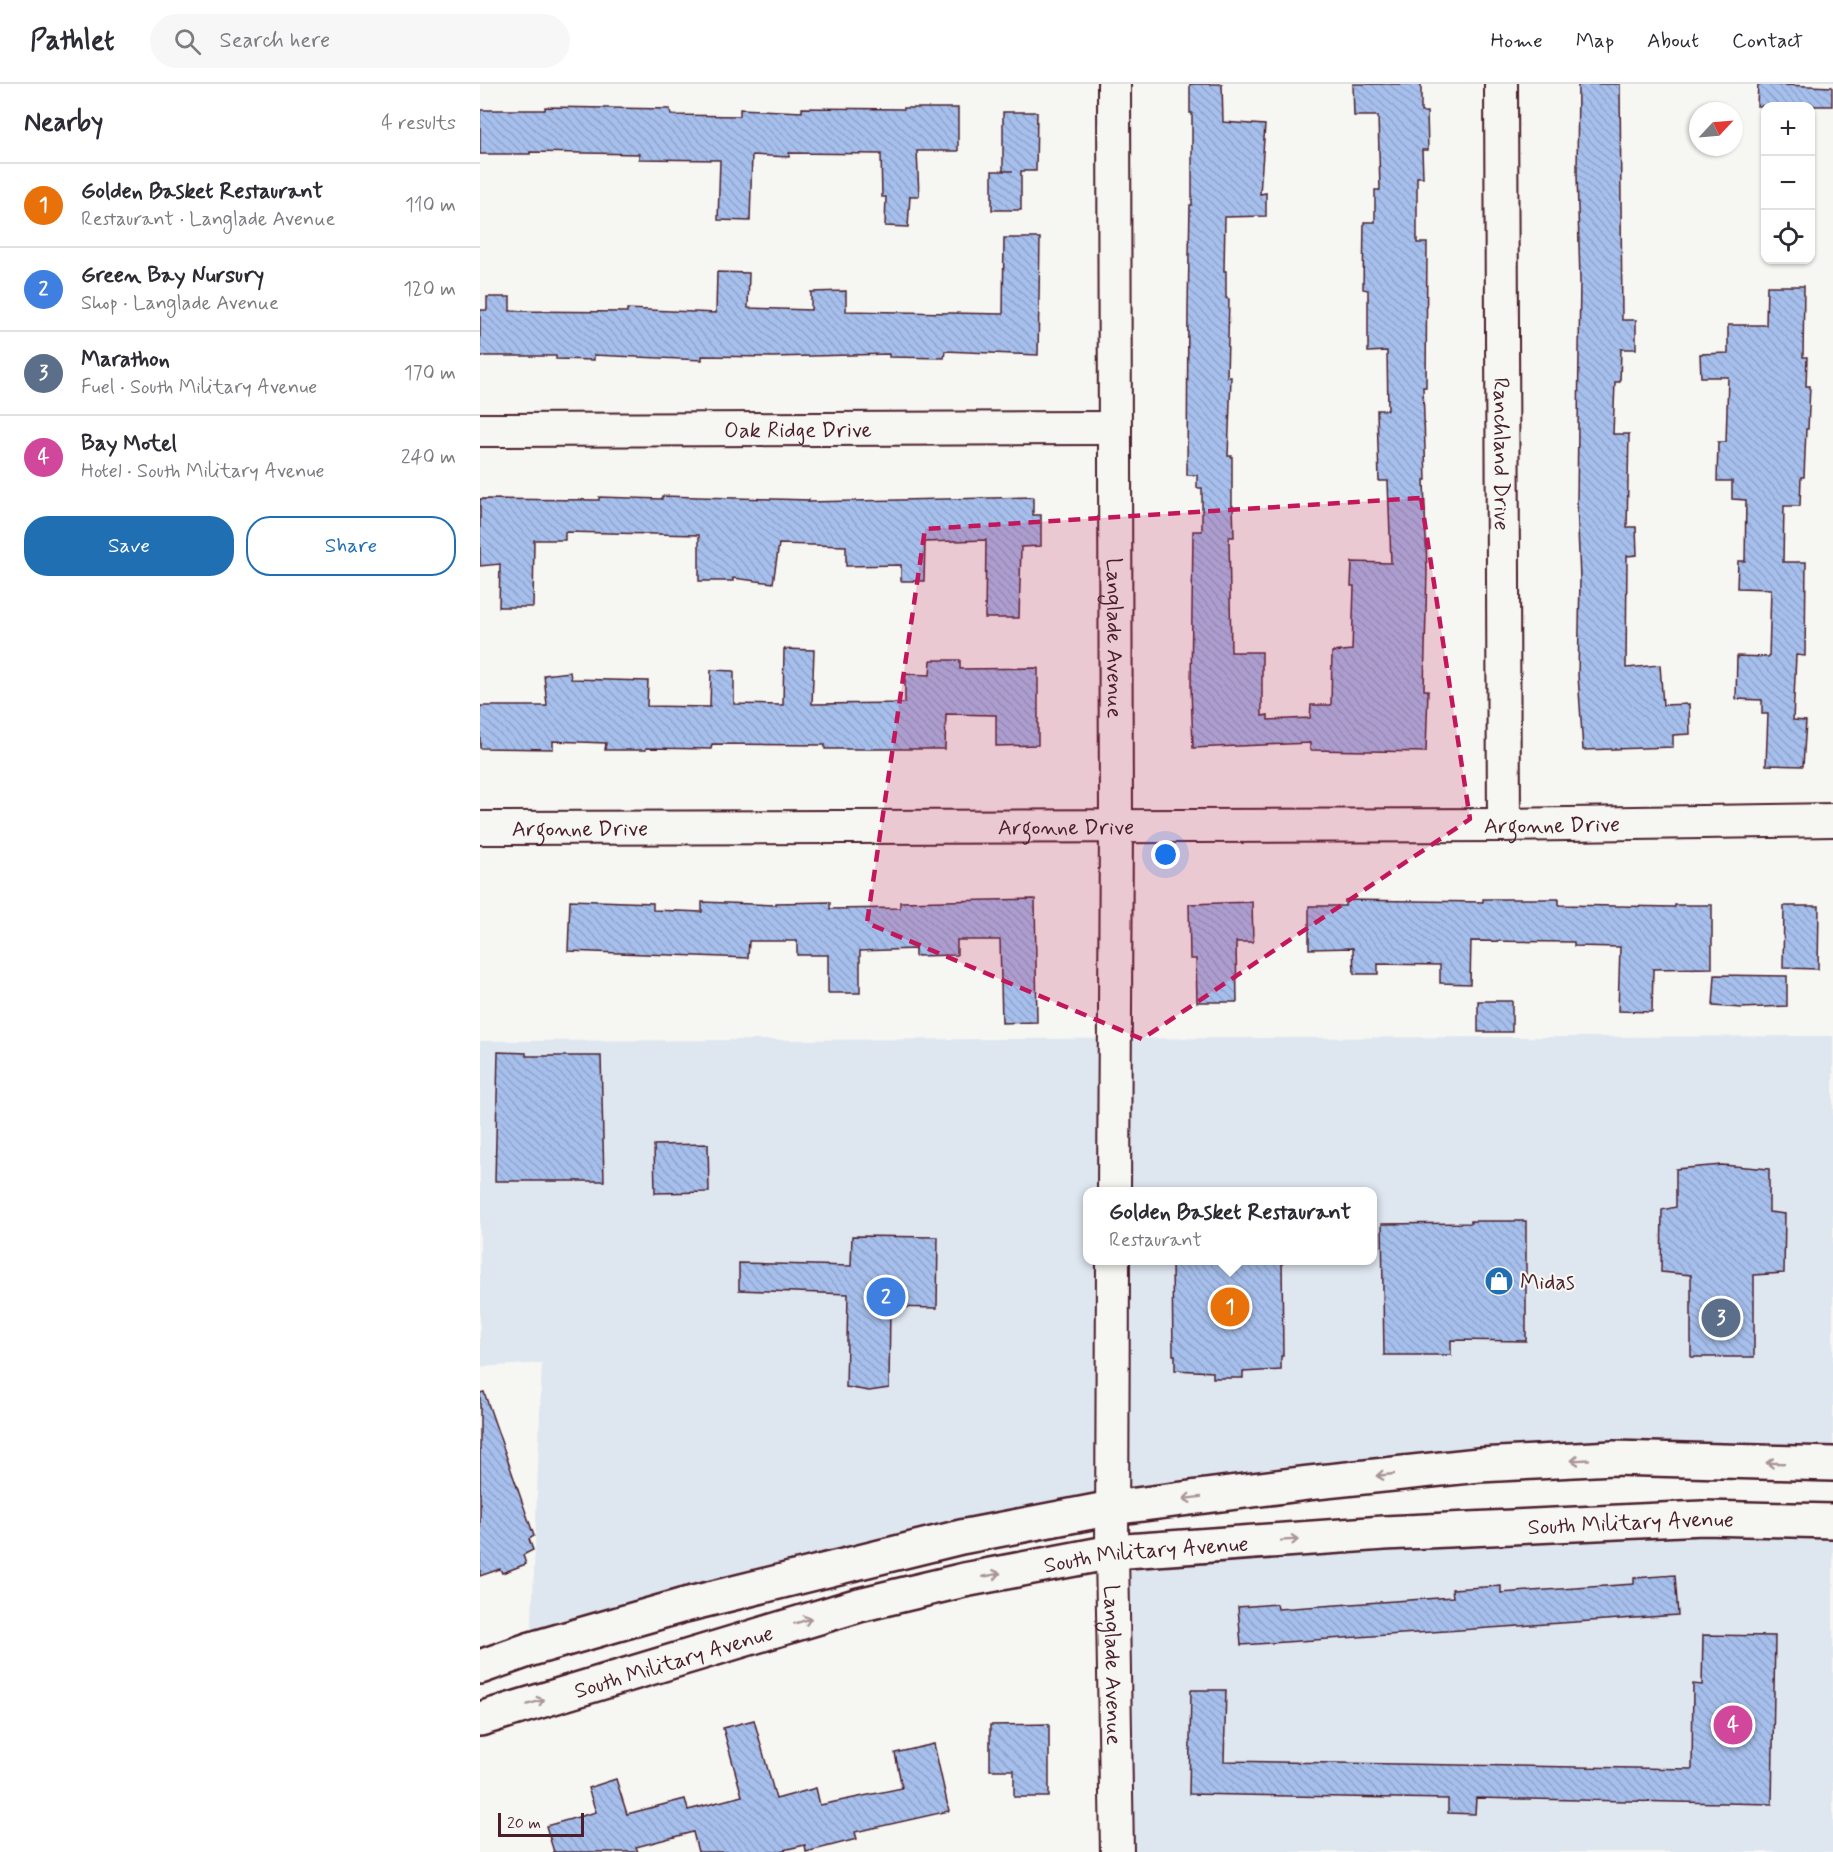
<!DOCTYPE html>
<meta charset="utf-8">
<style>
:root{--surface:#fff;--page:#f7f7f7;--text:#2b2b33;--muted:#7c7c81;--line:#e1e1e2;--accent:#1f6fb2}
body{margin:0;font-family:Mynerve,sans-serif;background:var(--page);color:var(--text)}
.controls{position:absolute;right:18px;top:18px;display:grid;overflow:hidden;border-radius:12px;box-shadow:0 2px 4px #0004}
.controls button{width:54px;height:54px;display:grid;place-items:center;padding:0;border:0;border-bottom:2px solid var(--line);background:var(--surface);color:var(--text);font:30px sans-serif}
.compass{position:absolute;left:1209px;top:18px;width:54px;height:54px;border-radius:50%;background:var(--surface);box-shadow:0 2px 4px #0004;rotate:64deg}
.scale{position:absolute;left:18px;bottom:15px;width:86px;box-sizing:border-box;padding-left:6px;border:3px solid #4a1f2b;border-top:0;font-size:16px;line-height:21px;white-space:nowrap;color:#4a1f2b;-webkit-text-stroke:4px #f6f6f2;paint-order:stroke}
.you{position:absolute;left:686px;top:771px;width:21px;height:21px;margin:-15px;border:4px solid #fff;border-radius:50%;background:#1a73e8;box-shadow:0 0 0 9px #1a73e833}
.badge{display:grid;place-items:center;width:39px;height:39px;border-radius:50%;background:var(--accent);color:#fff;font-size:20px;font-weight:700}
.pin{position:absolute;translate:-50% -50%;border:3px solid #fff;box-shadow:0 2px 6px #0006}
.popup{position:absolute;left:603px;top:1103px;width:294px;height:78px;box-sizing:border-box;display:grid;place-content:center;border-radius:12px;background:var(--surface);filter:drop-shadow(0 2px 4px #0005);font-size:20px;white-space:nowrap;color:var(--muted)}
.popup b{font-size:22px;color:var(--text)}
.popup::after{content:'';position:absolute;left:50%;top:100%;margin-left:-12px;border:12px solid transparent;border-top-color:var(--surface)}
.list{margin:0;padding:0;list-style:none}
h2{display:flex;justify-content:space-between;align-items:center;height:78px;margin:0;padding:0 24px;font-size:26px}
h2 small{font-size:20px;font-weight:400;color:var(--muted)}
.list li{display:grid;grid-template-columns:39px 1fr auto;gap:18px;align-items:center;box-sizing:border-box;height:84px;padding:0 24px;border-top:2px solid var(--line)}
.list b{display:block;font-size:22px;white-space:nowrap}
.list p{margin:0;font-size:20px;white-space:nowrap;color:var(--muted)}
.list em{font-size:20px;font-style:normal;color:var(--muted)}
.actions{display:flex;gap:12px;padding:18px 24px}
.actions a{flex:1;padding:14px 0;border:2px solid var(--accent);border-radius:24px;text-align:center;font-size:21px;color:var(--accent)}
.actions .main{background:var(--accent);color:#fff}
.icon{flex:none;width:33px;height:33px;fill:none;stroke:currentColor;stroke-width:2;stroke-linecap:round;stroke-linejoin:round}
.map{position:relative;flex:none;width:1353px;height:1768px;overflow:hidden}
header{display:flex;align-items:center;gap:36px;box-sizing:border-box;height:84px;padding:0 30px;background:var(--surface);border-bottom:2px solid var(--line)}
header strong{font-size:28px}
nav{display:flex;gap:33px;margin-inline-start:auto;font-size:21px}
.search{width:420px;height:54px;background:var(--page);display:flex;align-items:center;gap:15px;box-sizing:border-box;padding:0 21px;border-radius:33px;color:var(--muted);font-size:22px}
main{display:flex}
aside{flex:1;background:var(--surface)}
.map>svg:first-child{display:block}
.built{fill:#dee6f0;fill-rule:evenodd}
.building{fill:url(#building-back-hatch);stroke:#4a1f2b;stroke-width:1.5}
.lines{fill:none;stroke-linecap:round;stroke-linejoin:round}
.minor-casing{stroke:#4a1f2b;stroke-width:36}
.major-casing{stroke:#4a1f2b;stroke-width:38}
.minor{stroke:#f6f6f2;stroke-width:32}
.major{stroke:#f6f6f2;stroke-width:33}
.oneway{stroke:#a99598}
.marked{fill:#c2185b;fill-opacity:0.2;stroke:#c2185b;stroke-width:4.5;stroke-dasharray:12 8;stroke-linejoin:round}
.labels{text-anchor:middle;stroke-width:4.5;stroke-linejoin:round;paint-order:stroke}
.street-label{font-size:22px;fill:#4a1f2b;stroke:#f6f6f2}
.poi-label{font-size:22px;fill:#4a1f2b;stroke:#f6f6f2;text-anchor:start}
</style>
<header>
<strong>Pathlet</strong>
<div class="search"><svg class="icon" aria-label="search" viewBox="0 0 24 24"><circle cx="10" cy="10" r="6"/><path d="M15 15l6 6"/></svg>Search here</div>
<nav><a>Home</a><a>Map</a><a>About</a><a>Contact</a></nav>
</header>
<main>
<aside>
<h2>Nearby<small>4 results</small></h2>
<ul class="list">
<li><span class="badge" style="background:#e8710a">1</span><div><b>Golden Basket Restaurant</b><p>Restaurant · Langlade Avenue</p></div><em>110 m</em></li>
<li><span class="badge" style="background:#3f7fe0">2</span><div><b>Green Bay Nursury</b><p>Shop · Langlade Avenue</p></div><em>120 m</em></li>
<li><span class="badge" style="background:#5c6f8a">3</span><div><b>Marathon</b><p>Fuel · South Military Avenue</p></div><em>170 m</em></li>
<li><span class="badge" style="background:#d1479c">4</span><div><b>Bay Motel</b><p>Hotel · South Military Avenue</p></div><em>240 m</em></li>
</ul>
<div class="actions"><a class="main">Save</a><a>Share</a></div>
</aside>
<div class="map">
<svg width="1353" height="1768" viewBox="0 0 1353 1768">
<defs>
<pattern id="building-back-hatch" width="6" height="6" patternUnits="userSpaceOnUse" patternTransform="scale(1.5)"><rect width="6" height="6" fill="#a6bfec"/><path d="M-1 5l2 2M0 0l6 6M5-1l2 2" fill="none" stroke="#90a4cb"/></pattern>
</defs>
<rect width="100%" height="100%" fill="#f6f6f2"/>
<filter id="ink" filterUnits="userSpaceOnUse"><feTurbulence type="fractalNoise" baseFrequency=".0167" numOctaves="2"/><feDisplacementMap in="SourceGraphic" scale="12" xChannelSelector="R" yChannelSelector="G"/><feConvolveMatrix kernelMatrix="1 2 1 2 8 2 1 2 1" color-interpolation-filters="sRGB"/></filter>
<g filter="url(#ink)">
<g class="built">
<path d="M1353 952V1380L1133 1374 632 1424 51 1565 62 1279 0 1283V957ZM608 1108H892V1176H608Z"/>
<path d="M1353 1437V1768H637L632 1468Z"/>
</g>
<g class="building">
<path d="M710 0H742L743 38 785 41 780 110 786 109V132L745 133 744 187H746V214L749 215 747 293H751L748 372H752V422H753L754 453H749L751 568H782V632L788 631V636L830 634 831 621H851L852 568 872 566 874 502H871L872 478 911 479 908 397H899L897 326H908L907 267 888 268V206L883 205 884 138H895V106H900L898 32H874L873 0H941V28H947L948 66H942L943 93H937V159H947L946 303H943L946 396H944L947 487 944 606H948L946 668 830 666V659L713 664 711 603 713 447H722V404H717V391H707L708 223 710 121H712V29H710Z"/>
<path d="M1098 0H1140L1142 236H1156V265H1141L1140 298H1135L1133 350H1149L1147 443H1156L1157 471 1147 472 1146 584 1180 581 1183 621 1209 620 1210 650 1193 651V663L1103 666 1098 591 1100 496 1097 417 1100 196 1097 90Z"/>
<path d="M1278 0 1352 3V22H1277Z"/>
<path d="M65 23 190 25 191 31 260 32V25L322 28V24L424 25V24H478V67H437L439 112H430L428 143 405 142 406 113H402L401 70 309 69V73L272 71 270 137 238 136 240 76 159 75V70L50 68V70H0V26H65Z"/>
<path d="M523 28H557L556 87H541V126H512V87H533H523Z"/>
<path d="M524 154H560L558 271 465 267 464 274 409 273V270L293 273 222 272V276L114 271V276L76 275V272H0V226H7V213H30V227L147 228V225L236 229 237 188 269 189 268 224 331 226V208L366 207V227L523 230Z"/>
<path d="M1287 202H1324L1323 273H1327L1326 302H1330L1328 345H1326L1324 393H1321L1320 422H1304L1303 478H1326L1325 572 1316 571 1313 636 1326 637 1323 682 1286 681 1288 630H1282V616L1256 615 1257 572 1289 573 1291 505 1257 504 1258 477H1265L1266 416 1252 415V397H1237L1238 358H1246L1248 293H1221L1220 270 1248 269V241H1286Z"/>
<path d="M182 412 329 416 328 418 553 413V431H561V462L541 463 539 534H505L506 456 445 458 444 497H421V481L366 482V462L299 460 293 499 253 494V497H219V451L85 448V456H54L53 523H19L20 480 0 482V415L119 416V413L182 415Z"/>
<path d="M304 565 334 566 332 620 425 619V590L450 591 451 576H480V585L558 584V661L516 662V631L466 630 465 665H345V661L232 660 231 665 166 664V666H125L126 659 73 657V665L0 664V622H67L64 591 90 588 91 595 168 597 167 622 230 623 231 586 254 587V620L303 621Z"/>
<path d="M555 815 557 938 522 939 520 856H477V871L435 872V865L380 867V909H348V871H317V857H269L268 874 88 867 90 816 173 819V826L222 828V818L296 821V819L350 818V825L420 824V818Z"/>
<path d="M1003 815H1079V821L1195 823V821H1232V884L1173 885 1172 928 1138 927 1140 863 1094 862V858L991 857 990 900 960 899V881L898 880V890H874L873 864 829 865V822H865V816L1003 818Z"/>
<path d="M772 818 773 858H756L757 918H717L716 875H710L709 820Z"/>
<path d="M1304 822H1339L1338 885 1303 884Z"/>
<path d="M1235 891 1307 892V922L1262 924 1233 922Z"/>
<rect x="998" y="917" width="34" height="31"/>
<path d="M18 968 46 969V972H121L124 1097H15Z"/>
<path d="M228 1060 229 1108 175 1109 174 1061Z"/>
<path d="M1242 1081 1289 1085V1128L1305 1130 1304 1189 1274 1191V1273H1211V1191L1181 1188 1182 1126 1196 1123V1085Z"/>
<path d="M991 1137H1046V1257L971 1256V1271H904L902 1140 991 1139Z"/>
<path d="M372 1152 458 1153 457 1224 410 1223 409 1304 389 1307 366 1303 368 1210 259 1206V1179L371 1182Z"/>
<path d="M692 1176H802L803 1272H801V1286L763 1288V1294H733V1288L695 1286V1271H693Z"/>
<path d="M4 1308 54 1452 49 1455 53 1466 43 1471 46 1480 22 1489 20 1485 0 1492V1309Z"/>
<path d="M1195 1491 1198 1531 761 1561 758 1523 797 1520 798 1525 973 1513 972 1505 1021 1502V1509L1154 1500V1494Z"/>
<path d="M1223 1551 1295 1552 1292 1720 996 1714 995 1730 968 1729V1715L709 1710 711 1606H746L744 1677 1212 1685 1213 1600 1222 1601Z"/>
<path d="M274 1636 296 1715 336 1704 340 1721 422 1704 415 1669 454 1660 469 1727 375 1748 377 1755 326 1768 325 1761 295 1768H218L213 1748 156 1763 158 1768H74L66 1742 116 1728 108 1704 136 1695 147 1730 205 1715 208 1726 262 1712 243 1644Z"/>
<path d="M569 1640V1713H534V1686H510V1641Z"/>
</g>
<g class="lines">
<g class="minor-casing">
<g id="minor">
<path id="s1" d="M634 0 636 742 634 1108"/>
<path id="s2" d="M1021 0 1024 741"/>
<path id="s3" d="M0 346 635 344"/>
<path id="s4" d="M0 744 1024 741 1353 736"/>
<path id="s5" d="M633 1176 632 1468 637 1768"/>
</g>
</g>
<g class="major-casing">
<g id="major">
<path d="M0 1583 51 1565 201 1522 481 1453 632 1424 828 1399 999 1381 1133 1374 1353 1380"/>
<path id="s6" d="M0 1635 379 1521 484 1496 632 1468 904 1449 1223 1434 1353 1437"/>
</g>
</g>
<use href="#minor" class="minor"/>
<use href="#major" class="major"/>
</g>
<defs><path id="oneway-shaft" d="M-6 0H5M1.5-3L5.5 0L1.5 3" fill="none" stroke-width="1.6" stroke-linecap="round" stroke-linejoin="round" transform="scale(1.5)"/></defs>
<g class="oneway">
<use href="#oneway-shaft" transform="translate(1100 1376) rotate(177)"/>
<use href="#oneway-shaft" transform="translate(1295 1379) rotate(-178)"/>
<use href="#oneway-shaft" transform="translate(905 1391) rotate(174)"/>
<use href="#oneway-shaft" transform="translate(712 1414) rotate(173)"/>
<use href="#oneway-shaft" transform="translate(810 1456) rotate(-4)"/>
<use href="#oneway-shaft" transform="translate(512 1491) rotate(-11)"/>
<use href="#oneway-shaft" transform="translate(323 1537) rotate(-17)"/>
<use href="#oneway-shaft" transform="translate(56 1618) rotate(-17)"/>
</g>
</g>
<path class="marked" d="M941 414 990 735 662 955 387 839 445 445Z"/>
<defs>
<g id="shop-disc" transform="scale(1.5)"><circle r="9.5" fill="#1f6fb2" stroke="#f6f6f2"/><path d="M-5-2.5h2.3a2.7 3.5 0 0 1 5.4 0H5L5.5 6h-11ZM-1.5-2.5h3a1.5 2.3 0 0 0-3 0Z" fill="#fff"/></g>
</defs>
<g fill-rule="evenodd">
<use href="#shop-disc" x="1019" y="1197"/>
</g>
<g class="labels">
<g class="street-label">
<text dy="8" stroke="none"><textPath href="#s3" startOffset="318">Oak Ridge Drive</textPath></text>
<text dy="8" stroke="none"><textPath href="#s2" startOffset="370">Ranchland Drive</textPath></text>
<text dy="8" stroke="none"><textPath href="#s1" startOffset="554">Langlade Avenue</textPath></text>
<text dy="8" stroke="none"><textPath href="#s4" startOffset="1072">Argonne Drive</textPath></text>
<text dy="8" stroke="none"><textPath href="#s4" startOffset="586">Argonne Drive</textPath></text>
<text dy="8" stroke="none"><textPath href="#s4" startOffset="100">Argonne Drive</textPath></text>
<text dy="8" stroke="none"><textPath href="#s6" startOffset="1174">South Military Avenue</textPath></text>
<text dy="8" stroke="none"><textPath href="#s6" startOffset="688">South Military Avenue</textPath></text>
<text dy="8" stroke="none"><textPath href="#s6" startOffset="202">South Military Avenue</textPath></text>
<text dy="8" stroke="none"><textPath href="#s5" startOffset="405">Langlade Avenue</textPath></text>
</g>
<g class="poi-label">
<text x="1040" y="1205">Midas</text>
</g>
</g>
</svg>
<div class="controls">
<button>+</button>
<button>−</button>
<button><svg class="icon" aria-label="locate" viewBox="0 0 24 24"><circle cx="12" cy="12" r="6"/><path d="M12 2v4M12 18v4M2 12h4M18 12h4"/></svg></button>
</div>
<svg class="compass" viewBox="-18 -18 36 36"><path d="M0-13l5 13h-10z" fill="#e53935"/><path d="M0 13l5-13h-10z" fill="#7c7c81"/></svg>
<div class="scale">20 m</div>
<div class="you"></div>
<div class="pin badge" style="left:750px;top:1223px;background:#e8710a">1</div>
<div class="popup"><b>Golden Basket Restaurant</b>Restaurant</div>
<div class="pin badge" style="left:406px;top:1213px;background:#3f7fe0">2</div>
<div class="pin badge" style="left:1241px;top:1234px;background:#5c6f8a">3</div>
<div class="pin badge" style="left:1253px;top:1641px;background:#d1479c">4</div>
</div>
</main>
